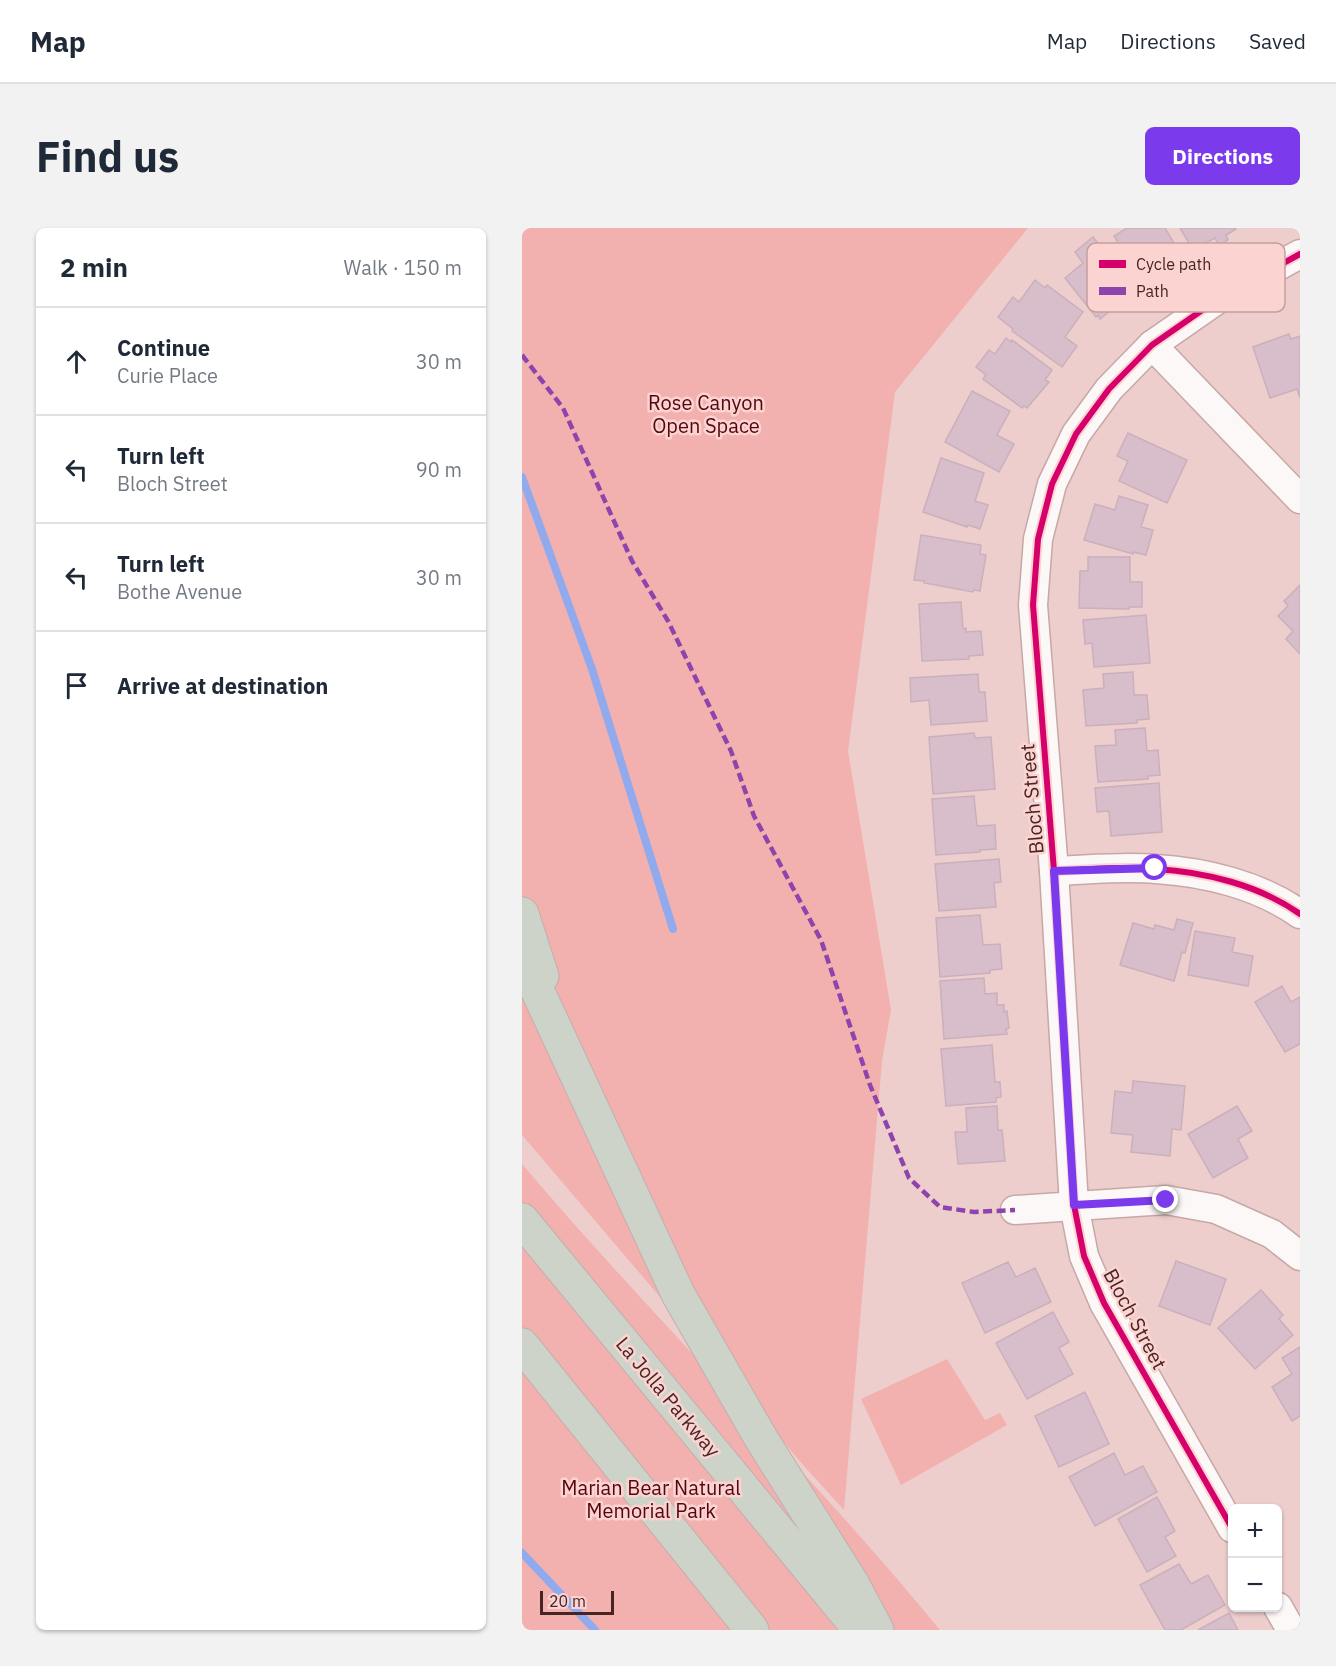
<!DOCTYPE html>
<meta charset="utf-8">
<style>
:root{--surface:#fff;--page:#f2f2f3;--text:#1f2937;--muted:#747a83;--line:#e0e1e3;--accent:#7c3aed}
body{margin:0;font-family:"IBM Plex Sans",sans-serif;background:var(--page);color:var(--text)}
.controls{position:absolute;right:18px;bottom:18px;display:grid;overflow:hidden;border-radius:9px;box-shadow:0 2px 4px #0004}
.controls button{width:54px;height:54px;display:grid;place-items:center;padding:0;border:0;border-bottom:2px solid var(--line);background:var(--surface);color:var(--text);font:30px sans-serif}
.scale{position:absolute;left:18px;bottom:15px;width:74px;box-sizing:border-box;padding-left:6px;border:3px solid #482423;border-top:0;font-size:16px;line-height:21px;white-space:nowrap;color:#482423;-webkit-text-stroke:4px #fbd4d1;paint-order:stroke}
.stop{position:absolute;width:18px;height:18px;margin:-14px;border:4px solid #7c3aed;border-radius:50%;background:#fff}
.stop.end{background:#7c3aed;border-color:#fff;box-shadow:0 2px 6px #0008}
.list{margin:0;padding:0;list-style:none}
h2{display:flex;justify-content:space-between;align-items:center;height:78px;margin:0;padding:0 24px;font-size:26px}
h2 small{font-size:20px;font-weight:400;color:var(--muted)}
.list li{display:grid;grid-template-columns:39px 1fr auto;gap:18px;align-items:center;box-sizing:border-box;height:108px;padding:0 24px;border-top:2px solid var(--line)}
.list b{display:block;font-size:22px;white-space:nowrap}
.list p{margin:0;font-size:20px;white-space:nowrap;color:var(--muted)}
.list em{font-size:20px;font-style:normal;color:var(--muted)}
.icon{flex:none;width:33px;height:33px;fill:none;stroke:currentColor;stroke-width:2;stroke-linecap:round;stroke-linejoin:round}
.map{position:relative;flex:none;width:778px;height:1402px;overflow:hidden;border-radius:9px}
header{display:flex;align-items:center;gap:36px;box-sizing:border-box;height:84px;padding:0 30px;background:var(--surface);border-bottom:2px solid var(--line)}
header strong{font-size:28px}
nav{display:flex;gap:33px;margin-inline-start:auto;font-size:21px}
.intro{display:flex;align-items:center;justify-content:space-between;box-sizing:border-box;height:144px;padding:0 36px}
h1{margin:0;font-size:42px}
.button{padding:15px 27px;border-radius:9px;background:var(--accent);color:#fff;font-size:21px;font-weight:700}
main{display:flex;gap:36px;padding:0 36px}
aside{flex:1;background:var(--surface);border-radius:9px;box-shadow:0 2px 4px #0004}
.map>svg:first-child{display:block}
.green{fill:#f2b1ae}
.lines{fill:none;stroke-linecap:round;stroke-linejoin:round}
.stream{stroke:#90aaed;stroke-width:8}
.building{fill:#d7beca;stroke:#c9b0bc;stroke-width:1.5}
.minor-casing{stroke:#c6a8a6;stroke-width:31}
.motorway-casing{stroke:#c2aead;stroke-width:35}
.minor{stroke:#fcf8f7;stroke-width:28}
.motorway{stroke:#ced3c9;stroke-width:33}
.quiet{stroke:#8e44ad;stroke-width:4.5;stroke-dasharray:9 4.5;stroke-linecap:butt}
.cycleway-casing{stroke:#fbd4d1;stroke-width:10}
.cycleway{stroke:#d6006c;stroke-width:6}
.route{stroke:#7c3aed;stroke-width:8}
.labels{text-anchor:middle;stroke-width:5;stroke-linejoin:round;paint-order:stroke}
.park-label{font-size:20px;fill:#55050f;stroke:#fbd4d1}
.street-label{font-size:20px;fill:#482423;stroke:#fbd4d1}
.key{fill:#fbd4d1;stroke:#c59f9d;stroke-width:1.5}
.key-label{font-size:16px;fill:#482423}
</style>
<header>
<strong>Map</strong>
<nav><a>Map</a><a>Directions</a><a>Saved</a></nav>
</header>
<div class="intro"><h1>Find us</h1><a class="button">Directions</a></div>
<main>
<aside>
<h2>2 min<small>Walk · 150 m</small></h2>
<ul class="list">
<li><svg class="icon" aria-label="ahead" viewBox="0 0 24 24"><path d="M12 20V5M6 11l6-6 6 6"/></svg><div><b>Continue</b><p>Curie Place</p></div><em>30 m</em></li>
<li><svg class="icon" aria-label="left" viewBox="0 0 24 24"><path d="M17 20v-9H6M10 6l-5 5 5 5"/></svg><div><b>Turn left</b><p>Bloch Street</p></div><em>90 m</em></li>
<li><svg class="icon" aria-label="left" viewBox="0 0 24 24"><path d="M17 20v-9H6M10 6l-5 5 5 5"/></svg><div><b>Turn left</b><p>Bothe Avenue</p></div><em>30 m</em></li>
<li><svg class="icon" aria-label="arrive" viewBox="0 0 24 24"><path d="M6 21V4h12l-3 4 3 4H6"/></svg><div><b>Arrive at destination</b></div></li>
</ul>
</aside>
<div class="map">
<svg width="778" height="1402" viewBox="0 0 778 1402">
<rect width="100%" height="100%" fill="#edcecc"/>
<g class="green">
<path d="M0 0H506L373 164 326 523 369 782 360 833 322 1282 282 1238 0 907Z"/>
<path d="M0 936C135 1095 286 1241 418 1402H0Z"/>
<path d="M425 1131 463 1192 478 1185 485 1197 379 1257 339 1171Z"/>
</g>
<g class="lines">
<g class="stream">
<path d="M0 249 70 441 151 701"/>
<path d="M0 1325 73 1402"/>
</g>
</g>
<g class="building">
<path d="M605 0H643L659 27 642 38 644 41 621 55 592 8Z"/>
<path d="M658 0H713L714 1 704 7 706 12 697 17 693 10 671 22Z"/>
<path d="M571 9 610 58 601 65 605 69 578 91 576 87 574 89 543 50 561 35 553 24Z"/>
<path d="M513 52 523 60 525 57 561 84 543 109 555 118 540 139 490 103 491 101 476 89 491 69 497 74Z"/>
<path d="M767 106 769 111 778 108V170L775 161 748 170 731 119Z"/>
<path d="M484 110 489 114 490 112 530 142 523 152 527 154 505 180 502 178 500 180 461 151 464 147 454 139 467 122 473 126Z"/>
<path d="M450 163 488 183 475 207 492 216 477 244 423 214Z"/>
<path d="M606 205 665 232 645 275 597 253 606 233 595 228Z"/>
<path d="M419 230 462 245 453 273 466 277 458 301 446 297 445 299 401 284Z"/>
<path d="M597 268 626 277 619 299 631 302 624 327 611 324V326L562 312 573 276 593 282Z"/>
<path d="M399 307 459 317 458 326 464 327 458 363 452 362 451 364 402 355V353L392 352Z"/>
<path d="M566 329H608V354H620V379H607V381L557 380 558 343H566Z"/>
<path d="M778 357V426L764 411 771 403 756 388 766 378 762 373Z"/>
<path d="M439 374 441 401 444 400V404L459 403 461 427 447 428V431L400 433 397 376Z"/>
<path d="M624 387 628 435 572 439 570 415 563 416 561 392Z"/>
<path d="M611 444 612 467H625L627 491 615 492V495L564 498 561 462 582 460 581 446Z"/>
<path d="M456 446 457 464H463L465 493 409 497 407 472 389 474 388 450Z"/>
<path d="M623 500 625 523 636 522 638 547 626 548V551L576 554 573 518 594 517 593 502Z"/>
<path d="M452 505 453 510 469 509 473 561 411 566 407 509Z"/>
<path d="M637 555 640 604 589 608 587 583 575 584 573 560Z"/>
<path d="M452 568 455 598 473 597 474 621 458 622V624L414 627 410 571Z"/>
<path d="M477 631 479 654 472 655 474 679 417 683 413 636Z"/>
<path d="M458 687 461 717 478 716 480 741 468 742V745L418 749 414 690Z"/>
<path d="M655 691 671 695 663 725 660 724 652 753 598 737 611 695 632 701 633 697 652 702Z"/>
<path d="M673 703 713 710 710 724 731 728 726 758 666 747Z"/>
<path d="M462 750 463 766 475 765V777H482V784L485 783 487 800 484 801 485 806 422 811 418 753Z"/>
<path d="M760 758 769 774 778 769V816L763 824 733 774Z"/>
<path d="M470 817 473 854H478L479 869 474 870V874L424 878 419 821Z"/>
<path d="M611 853 663 858 659 902 650 901 648 928 609 924 611 907 589 905 593 863 610 865Z"/>
<path d="M475 878 476 902H480L483 933 436 936 433 904H445L444 880Z"/>
<path d="M715 878 730 903 716 911 726 930 691 950 666 906Z"/>
<path d="M654 1033 704 1051 688 1097 637 1078Z"/>
<path d="M486 1034 494 1049 513 1040 529 1074 463 1105 440 1055Z"/>
<path d="M739 1062 761 1087 757 1091 771 1107 733 1141 696 1100Z"/>
<path d="M531 1084 547 1114 537 1120 551 1146 505 1171 474 1115Z"/>
<path d="M778 1119V1188L770 1193 750 1159 770 1146 760 1130Z"/>
<path d="M563 1164 587 1216 537 1239 513 1188Z"/>
<path d="M592 1225 603 1247 621 1238 635 1264 573 1298 547 1249Z"/>
<path d="M635 1269 653 1303 643 1309 654 1328 625 1344 596 1291Z"/>
<path d="M657 1336 669 1356 686 1347 703 1377 659 1402H643L618 1357Z"/>
<path d="M707 1385 716 1402H676Z"/>
</g>
<g class="lines">
<g class="minor-casing">
<g id="minor">
<path d="M630 117 778 271"/>
<path d="M532 643C566 642 600 638 634 641 683 644 737 657 778 686"/>
<path d="M493 982 644 972 694 981 750 1006 778 1028"/>
<path d="M710 1300 582 1075 562 1028 552 977 532 643 511 377 516 311 530 256 554 206 587 161 630 117 699 69 778 26"/>
<path d="M756 1379 769 1402"/>
</g>
</g>
<g class="motorway-casing">
<g id="motorway">
<path d="M0 686 20 748"/>
<path d="M0 729 156 1066 240 1212 330 1355 355 1402"/>
<path d="M0 992 338 1402"/>
<path d="M0 1117 230 1402"/>
</g>
</g>
<use href="#minor" class="minor"/>
<use href="#motorway" class="motorway"/>
<path class="quiet" d="M0 127 41 180 110 333 146 393 209 523 232 588 299 712 348 857 387 950 418 979 452 984 493 982"/>
<g class="cycleway-casing">
<g id="cycleway">
<path d="M532 643C566 642 600 638 634 641 683 644 737 657 778 686"/>
<path d="M710 1300 582 1075 562 1028 552 977 532 643 511 377 516 311 530 256 554 206 587 161 630 117 699 69 778 26"/>
</g>
</g>
<use href="#cycleway" class="cycleway"/>
</g>
<g class="lines">
<path class="route" d="M633 640 532 643 552 977 644 972"/>
</g>
<g class="labels">
<g class="park-label">
<text x="184" y="182">Rose Canyon<tspan x="184" dy="23">Open Space</tspan></text>
<text x="129" y="1267">Marian Bear Natural<tspan x="129" dy="23">Memorial Park</tspan></text>
</g>
<g class="street-label">
<text transform="translate(510 571) rotate(-95)" y="7">Bloch Street</text>
<text transform="translate(613 1091) rotate(62)" y="7">Bloch Street</text>
<text transform="translate(146 1169) rotate(50)" y="7">La Jolla Parkway</text>
</g>
</g>
<rect x="565" y="15" width="198" height="69" rx="9" class="key"/>
<rect x="577" y="32" width="27" height="8" fill="#d6006c"/>
<rect x="577" y="59" width="27" height="8" fill="#8e44ad"/>
<g class="key-label">
<text x="614" y="42">Cycle path</text>
<text x="614" y="69">Path</text>
</g>
</svg>
<div class="controls">
<button>+</button>
<button>−</button>
</div>
<div class="scale">20 m</div>
<div class="stop" style="left:633px;top:640px"></div>
<div class="stop end" style="left:644px;top:972px"></div>
</div>
</main>
